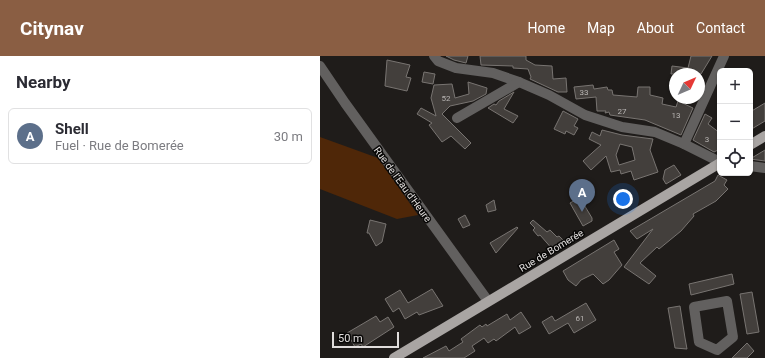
<!DOCTYPE html>
<meta charset="utf-8">
<style>
:root{--surface:#fff;--page:#f2f2f3;--text:#2b2b33;--muted:#7c7c81;--line:#e1e1e2;--accent:#8a5e43}
body{margin:0;font-family:Roboto,sans-serif;background:var(--page);color:var(--text)}
.controls{position:absolute;right:12px;top:12px;display:grid;overflow:hidden;border-radius:6px;box-shadow:0 1px 3px #0004}
.controls button{width:36px;height:36px;display:grid;place-items:center;padding:0;border:0;border-bottom:1px solid var(--line);background:var(--surface);color:var(--text);font:20px sans-serif}
.compass{position:absolute;left:349px;top:12px;width:36px;height:36px;border-radius:50%;background:var(--surface);box-shadow:0 1px 3px #0004;rotate:46deg}
.scale{position:absolute;left:12px;bottom:10px;width:67px;box-sizing:border-box;padding-left:4px;border:2px solid #e0dddc;border-top:0;font-size:11px;line-height:14px;white-space:nowrap;color:#e0dddc;-webkit-text-stroke:3px #080706;paint-order:stroke}
.you{position:absolute;left:303px;top:143px;width:14px;height:14px;margin:-10px;border:3px solid #fff;border-radius:50%;background:#1a73e8;box-shadow:0 0 0 6px #1a73e833}
.badge{display:grid;place-items:center;width:26px;height:26px;border-radius:50%;background:var(--accent);color:#fff;font-size:13px;font-weight:700}
.pin{position:absolute;translate:-50% -33px;filter:drop-shadow(0 1px 2px #0008)}
.pin::after{content:'';position:absolute;top:21px;width:14px;height:12px;background:inherit;clip-path:polygon(0 0,100% 0,50% 100%)}
.list{margin:0;padding:0;list-style:none}
h2{display:flex;justify-content:space-between;align-items:center;height:52px;margin:0;padding:0 16px;font-size:17px}
h2 small{font-size:13px;font-weight:400;color:var(--muted)}
.list li{display:grid;grid-template-columns:26px 1fr auto;gap:12px;align-items:center;box-sizing:border-box;height:56px;margin:0 8px 8px;padding:0 8px;border:1px solid var(--line);border-radius:6px}
.list b{display:block;font-size:15px;white-space:nowrap}
.list p{margin:0;font-size:13px;white-space:nowrap;color:var(--muted)}
.list em{font-size:13px;font-style:normal;color:var(--muted)}
.icon{flex:none;width:22px;height:22px;fill:none;stroke:currentColor;stroke-width:2;stroke-linecap:round;stroke-linejoin:round}
.map{position:relative;flex:none;width:445px;height:302px;overflow:hidden}
header{display:flex;align-items:center;gap:24px;box-sizing:border-box;height:56px;padding:0 20px;background:var(--accent);color:#fff}
header strong{font-size:19px}
nav{display:flex;gap:22px;margin-inline-start:auto;font-size:14px}
main{display:flex}
aside{flex:1;background:var(--surface)}
.map>svg:first-child{display:block}
.green{fill:#4f2708}
.building{fill:#433f3c;stroke:#787471;fill-rule:evenodd}
.lines{fill:none;stroke-linecap:round;stroke-linejoin:round}
.minor{stroke:#62605f;stroke-width:10}
.major{stroke:#a9a5a3;stroke-width:10}
.labels{text-anchor:middle;stroke-width:3;stroke-linejoin:round;paint-order:stroke}
.number-label{font-size:8px;fill:#b9b6b4}
.street-label{font-size:10px;fill:#e0dddc;stroke:#080706}
</style>
<header>
<strong>Citynav</strong>
<nav><a>Home</a><a>Map</a><a>About</a><a>Contact</a></nav>
</header>
<main>
<aside>
<h2>Nearby<small></small></h2>
<ul class="list">
<li><span class="badge" style="background:#5c6f8a">A</span><div><b>Shell</b><p>Fuel · Rue de Bomerée</p></div><em>30 m</em></li>
</ul>
</aside>
<div class="map">
<svg width="445" height="302" viewBox="0 0 445 302">
<rect width="100%" height="100%" fill="#1f1c1a"/>
<path class="green" d="M0 81 58 102 98 159 77 163 0 133Z"/>
<g class="building">
<path d="M126 0H148L146 7 134 4Z"/>
<path d="M160 0H206V4L215 9 232 10 233 23 246 22 247 36H238L210 23 211 21 208 13 193 12V10L161 9Z"/>
<path d="M371 0H392L381 18H351L352 10 368 12Z"/>
<path d="M67 4 90 9 86 21 91 22 87 35 65 30Z"/>
<path d="M104 16 115 18 113 28 102 26Z"/>
<path d="M148 26 167 32 166 38 153 45 130 50 122 58 151 87 145 93 131 80 122 86 109 69 112 67 97 58 101 52 116 60 111 42 114 29 132 28 135 42 149 38Z"/>
<path d="M273 29 274 33 287 31 288 34H292L293 39 317 41 318 31H330V39L343 42 342 48 356 51 358 45 373 52 361 79 325 64 290 59 289 56 285 57 286 55H277L276 41 256 43 254 31Z"/>
<path d="M194 36 184 53 198 60 193 67 168 52 174 48 176 49 179 45Z"/>
<path d="M445 47V65L430 74V56Z"/>
<path d="M243 55 258 63 254 70 258 72 254 79 246 75 245 78 234 73Z"/>
<path d="M385 58 392 62 388 68 400 77V93L394 96 373 84Z"/>
<path d="M282 74 302 79 333 83 330 94 338 116 314 124 311 115 301 118 300 114 291 116 286 100 271 114 263 105 281 89 269 83 272 76 280 80ZM300 88 312 91 315 104 299 109 296 99Z"/>
<path d="M445 94V105L430 103Z"/>
<path d="M354 109 361 119 346 128 343 123 345 114Z"/>
<path d="M398 119 407 124 404 129 408 133 396 145 373 158 374 160 361 175 339 193 337 191 320 207 336 220 329 228 304 211 333 173 317 183 310 175 395 125Z"/>
<path d="M257 143 260 149 263 147 272 162V165L263 170 250 147Z"/>
<path d="M174 144 176 154 168 156 166 149Z"/>
<path d="M145 159 150 169 143 172 138 163Z"/>
<path d="M50 164 66 168 62 186 56 190 49 177H47Z"/>
<path d="M213 164 227 176 230 174 237 181 239 180 246 187 234 195 220 179 218 180 213 174 215 172 210 167Z"/>
<path d="M197 171 198 172 176 197 170 187Z"/>
<path d="M294 184 299 193 294 196 302 209 289 224 283 228 273 218 261 224 256 230 248 224 243 215Z"/>
<path d="M412 218 414 228 371 239 369 228Z"/>
<path d="M112 233 123 250 99 259 97 256 85 263 79 252 73 256 65 243 80 234 88 247Z"/>
<path d="M432 236 439 276 427 278 420 238Z"/>
<path d="M266 247 276 264 254 277 248 267 229 278 222 266 232 260 235 265Z"/>
<path d="M360 250 365 282 367 293 355 292 348 252Z"/>
<path d="M201 256 211 271 199 278 195 271 176 285 174 283 168 287 164 282 152 290 155 295 144 302H103L126 290 129 295 143 286 141 283 160 269 162 271 166 268 167 270 187 258 190 264Z"/>
<path d="M56 260 60 266 68 261 74 271 43 291 41 288 35 291 27 277Z"/>
<path d="M427 287 434 295 427 302H412Z"/>
</g>
<g class="lines">
<g class="minor">
<path d="M114 0 118 5 136 12 173 17 199 26 229 39 265 59 302 71 335 76 364 88 400 106"/>
<path d="M0 10 25 47 168 245"/>
<path d="M137 62 199 26"/>
<path d="M364 88 404 0"/>
<path d="M430 110 445 112"/>
<path d="M407 245 413 281 397 294 379 286 374 251Z"/>
</g>
<g class="major">
<path d="M430 89 445 80"/>
<path d="M74 302 400 107"/>
</g>
</g>
<g class="labels">
<g class="number-label">
<text x="264" y="39">33</text>
<text x="126" y="45">52</text>
<text x="302" y="58">27</text>
<text x="356" y="62">13</text>
<text x="387" y="86">3</text>
<text x="260" y="265">61</text>
</g>
<g class="street-label">
<text transform="translate(83 128) rotate(54)" y="4">Rue de l'Eau d'Heure</text>
<text transform="translate(231 194) rotate(-31)" y="4">Rue de Bomerée</text>
</g>
</g>
</svg>
<div class="controls">
<button>+</button>
<button>−</button>
<button><svg class="icon" aria-label="locate" viewBox="0 0 24 24"><circle cx="12" cy="12" r="6"/><path d="M12 2v4M12 18v4M2 12h4M18 12h4"/></svg></button>
</div>
<svg class="compass" viewBox="-18 -18 36 36"><path d="M0-13l5 13h-10z" fill="#e53935"/><path d="M0 13l5-13h-10z" fill="#7c7c81"/></svg>
<div class="scale">50 m</div>
<div class="you"></div>
<div class="pin badge" style="left:262px;top:156px;background:#5c6f8a">A</div>
</div>
</main>
